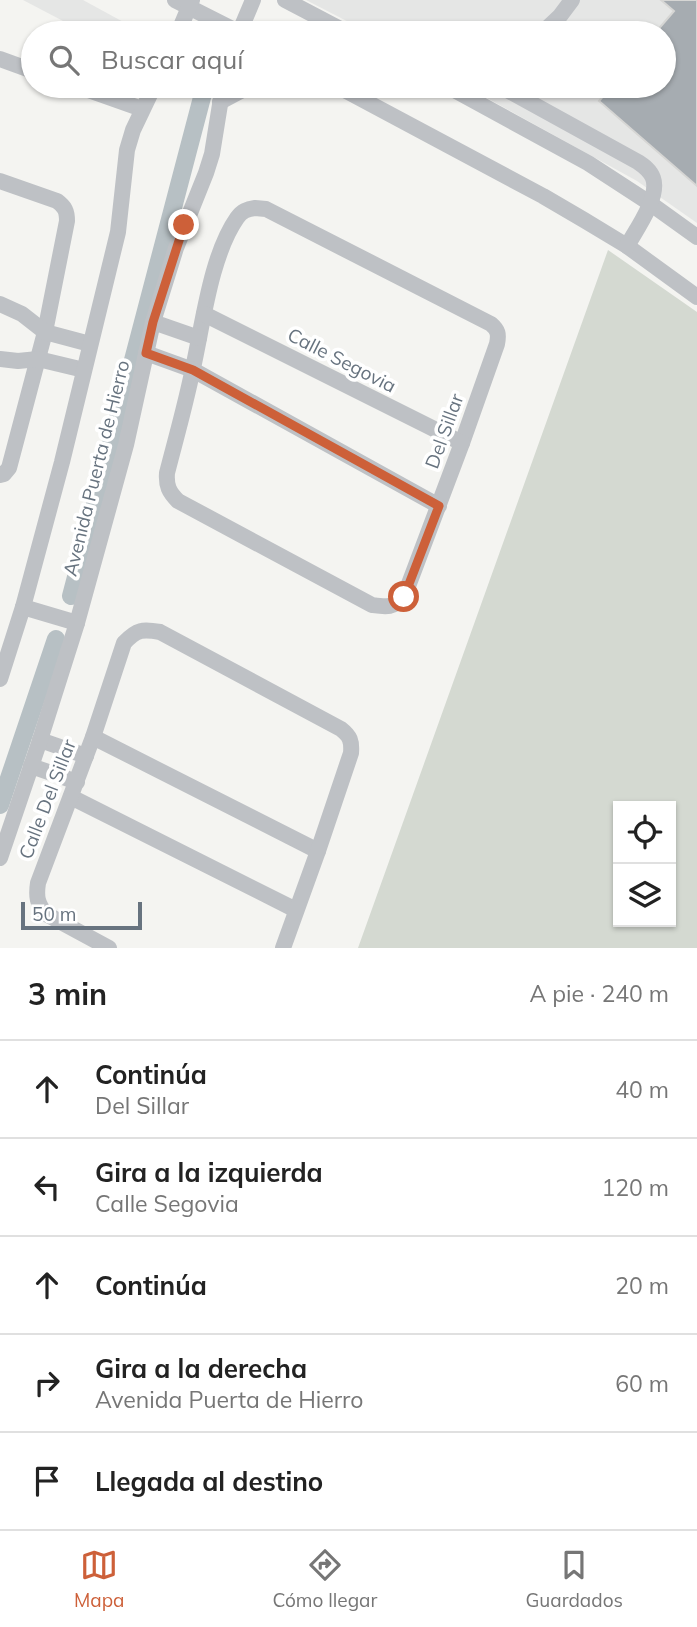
<!DOCTYPE html>
<html lang="es">
<meta charset="utf-8">
<style>
:root{--surface:#fff;--page:#f6f6f6;--text:#222;--muted:#767676;--line:#e0e0e0;--accent:#cd6039}
body{margin:0;font-family:Mulish,sans-serif;background:var(--page);color:var(--text)}
.controls{position:absolute;right:21px;bottom:21px;display:grid;overflow:hidden;border-radius:0px;box-shadow:0 2px 5px #0004}
.controls button{width:63px;height:63px;display:grid;place-items:center;padding:0;border:0;border-bottom:2px solid var(--line);background:var(--surface);color:var(--text);font:35px sans-serif}
.scale{position:absolute;left:21px;bottom:18px;width:121px;box-sizing:border-box;padding-left:7px;border:4px solid #67737f;border-top:0;font-size:19px;line-height:24px;white-space:nowrap;color:#67737f;-webkit-text-stroke:5px #fff;paint-order:stroke}
.stop{position:absolute;width:21px;height:21px;margin:-16px;border:5px solid #cd6039;border-radius:50%;background:#fff}
.stop.end{background:#cd6039;border-color:#fff;box-shadow:0 2px 7px #0008}
.list{margin:0;padding:0;list-style:none}
h2{display:flex;justify-content:space-between;align-items:center;height:91px;margin:0;padding:0 28px;font-size:30px}
h2 small{font-size:23px;font-weight:400;color:var(--muted)}
.list li{display:grid;grid-template-columns:46px 1fr auto;gap:21px;align-items:center;box-sizing:border-box;height:98px;padding:0 28px;border-top:2px solid var(--line)}
.list b{display:block;font-size:26px;white-space:nowrap}
.list p{margin:0;font-size:23px;white-space:nowrap;color:var(--muted)}
.list em{font-size:23px;font-style:normal;color:var(--muted)}
.icon{flex:none;width:38px;height:38px;fill:none;stroke:currentColor;stroke-width:2;stroke-linecap:round;stroke-linejoin:round}
.map{position:relative;flex:none;width:697px;height:948px;overflow:hidden}
.search{position:absolute;background:var(--surface);box-shadow:0 2px 5px #0004;left:21px;right:21px;top:21px;height:77px;display:flex;align-items:center;gap:18px;box-sizing:border-box;padding:0 24px;border-radius:38px;color:var(--muted);font-size:26px}
.sheet{height:581px;background:var(--surface)}
nav{display:flex;justify-content:space-around;align-items:center;box-sizing:border-box;height:98px;border-top:2px solid var(--line);background:var(--surface);font-size:19px;color:var(--muted)}
nav a{display:grid;justify-items:center;gap:4px}
nav .on{color:var(--accent)}
.map>svg:first-child{display:block}
.built{fill:#e5e6e5}
.green{fill:#d4d9d1;fill-rule:evenodd}
.lines{fill:none;stroke-linecap:round;stroke-linejoin:round}
.canal{stroke:#b7c0c4;stroke-width:18}
.building{fill:#a6acb1;stroke:#d6d6d4;stroke-width:2}
.minor{stroke:#bec1c5;stroke-width:16}
.route{stroke:#cd6039;stroke-width:9}
.labels{text-anchor:middle;stroke-width:7;stroke-linejoin:round;paint-order:stroke}
.street-label{font-size:19px;fill:#67737f;stroke:#fff}
</style>
<div class="map">
<svg width="697" height="948" viewBox="0 0 697 948">
<rect width="100%" height="100%" fill="#f4f4f1"/>
<g class="built">
<path d="M23 0H83L138 30 136 33H86Z"/>
<path d="M306 0H697V223L637 181 465 86H664V33H370Z"/>
</g>
<path class="green" d="M608 250 697 312V948H358ZM618 806H671V922H618Z"/>
<g class="lines">
<g class="canal">
<path d="M71 596 205 86"/>
<path d="M0 805 56 639"/>
</g>
</g>
<path class="building" d="M661 0H697V186L599 101 612 86H664V33H655L674 11Z"/>
<g class="lines">
<g class="minor">
<path d="M175 0 240 33"/>
<path d="M285 0 348 33"/>
<path d="M178 33 192 0"/>
<path d="M239 33 253 0"/>
<path d="M542 33 560 16 572 0"/>
<path d="M0 59 33 71"/>
<path d="M77 86 142 109"/>
<path d="M337 86 543 196 584 220 627 246 697 297"/>
<path d="M447 86 588 163 651 204 697 237"/>
<path d="M500 86 638 162C644 166 650 170 653 178 660 197 636 230 627 246"/>
<path d="M220 102 250 86"/>
<path d="M0 181 57 201C65 207 67 211 67 221L45 332 9 468 4 474 0 475"/>
<path d="M255 208 266 209 491 324C498 330 499 334 497 344L462 443 404 597C392 608 387 607 372 605L178 501C169 492 166 486 167 473 176 438 186 403 193 368 203 323 211 255 237 218 242 211 247 209 255 208Z"/>
<path d="M0 304 22 314 45 332 90 344"/>
<path d="M204 314 462 443"/>
<path d="M153 322 199 338"/>
<path d="M146 353 193 370 439 506"/>
<path d="M0 359 18 361 38 359 84 370"/>
<path d="M23 607 77 623"/>
<path d="M0 679 23 607 62 462 118 232 127 150 133 130 154 86"/>
<path d="M93 737 318 851"/>
<path d="M40 740 86 756"/>
<path d="M31 766 77 782"/>
<path d="M71 797 296 910"/>
<path d="M0 858 40 740 77 623 126 445 153 322 176 248 206 173 212 154 223 86"/>
<path d="M109 948 46 914C37 904 36 896 38 883L93 737 124 643C137 629 143 629 160 632L341 729C350 736 352 741 351 753L318 851 283 948"/>
</g>
</g>
<g class="lines">
<path class="route" d="M184 225 153 322 146 353 193 370 439 506 404 597"/>
</g>
<g class="labels">
<g class="street-label">
<text transform="translate(342 360) rotate(27)" y="7">Calle Segovia</text>
<text transform="translate(444 431) rotate(-70)" y="7">Del Sillar</text>
<text transform="translate(96 468) rotate(-76)" y="7">Avenida Puerta de Hierro</text>
<text transform="translate(47 799) rotate(-69)" y="7">Calle Del Sillar</text>
</g>
</g>
</svg>
<div class="controls">
<button><svg class="icon" aria-label="locate" viewBox="0 0 24 24"><circle cx="12" cy="12" r="6"/><path d="M12 2v4M12 18v4M2 12h4M18 12h4"/></svg></button>
<button><svg class="icon" aria-label="layers" viewBox="0 0 24 24"><path d="M12 4l9 5-9 5-9-5zM3 14l9 5 9-5"/></svg></button>
</div>
<div class="scale">50 m</div>
<div class="stop" style="left:404px;top:597px"></div>
<div class="stop end" style="left:184px;top:225px"></div>
<div class="search"><svg class="icon" aria-label="search" viewBox="0 0 24 24"><circle cx="10" cy="10" r="6"/><path d="M15 15l6 6"/></svg>Buscar aquí</div>
</div>
<section class="sheet">
<h2>3 min<small>A pie · 240 m</small></h2>
<ul class="list">
<li><svg class="icon" aria-label="ahead" viewBox="0 0 24 24"><path d="M12 20V5M6 11l6-6 6 6"/></svg><div><b>Continúa</b><p>Del Sillar</p></div><em>40 m</em></li>
<li><svg class="icon" aria-label="left" viewBox="0 0 24 24"><path d="M17 20v-9H6M10 6l-5 5 5 5"/></svg><div><b>Gira a la izquierda</b><p>Calle Segovia</p></div><em>120 m</em></li>
<li><svg class="icon" aria-label="ahead" viewBox="0 0 24 24"><path d="M12 20V5M6 11l6-6 6 6"/></svg><div><b>Continúa</b></div><em>20 m</em></li>
<li><svg class="icon" aria-label="right" viewBox="0 0 24 24"><path d="M7 20v-9h11M14 6l5 5-5 5"/></svg><div><b>Gira a la derecha</b><p>Avenida Puerta de Hierro</p></div><em>60 m</em></li>
<li><svg class="icon" aria-label="arrive" viewBox="0 0 24 24"><path d="M6 21V4h12l-3 4 3 4H6"/></svg><div><b>Llegada al destino</b></div></li>
</ul>
</section>
<nav>
<a class="on"><svg class="icon" aria-label="map" viewBox="0 0 24 24"><path d="M3 6l6-2 6 2 6-2v14l-6 2-6-2-6 2zM9 4v14M15 6v14"/></svg>Mapa</a>
<a><svg class="icon" aria-label="directions" viewBox="0 0 24 24"><path d="M12 3l9 9-9 9-9-9zM9 14v-3h6M13 9l2 2-2 2"/></svg>Cómo llegar</a>
<a><svg class="icon" aria-label="saved" viewBox="0 0 24 24"><path d="M7 4h10v16l-5-4-5 4z"/></svg>Guardados</a>
</nav>
